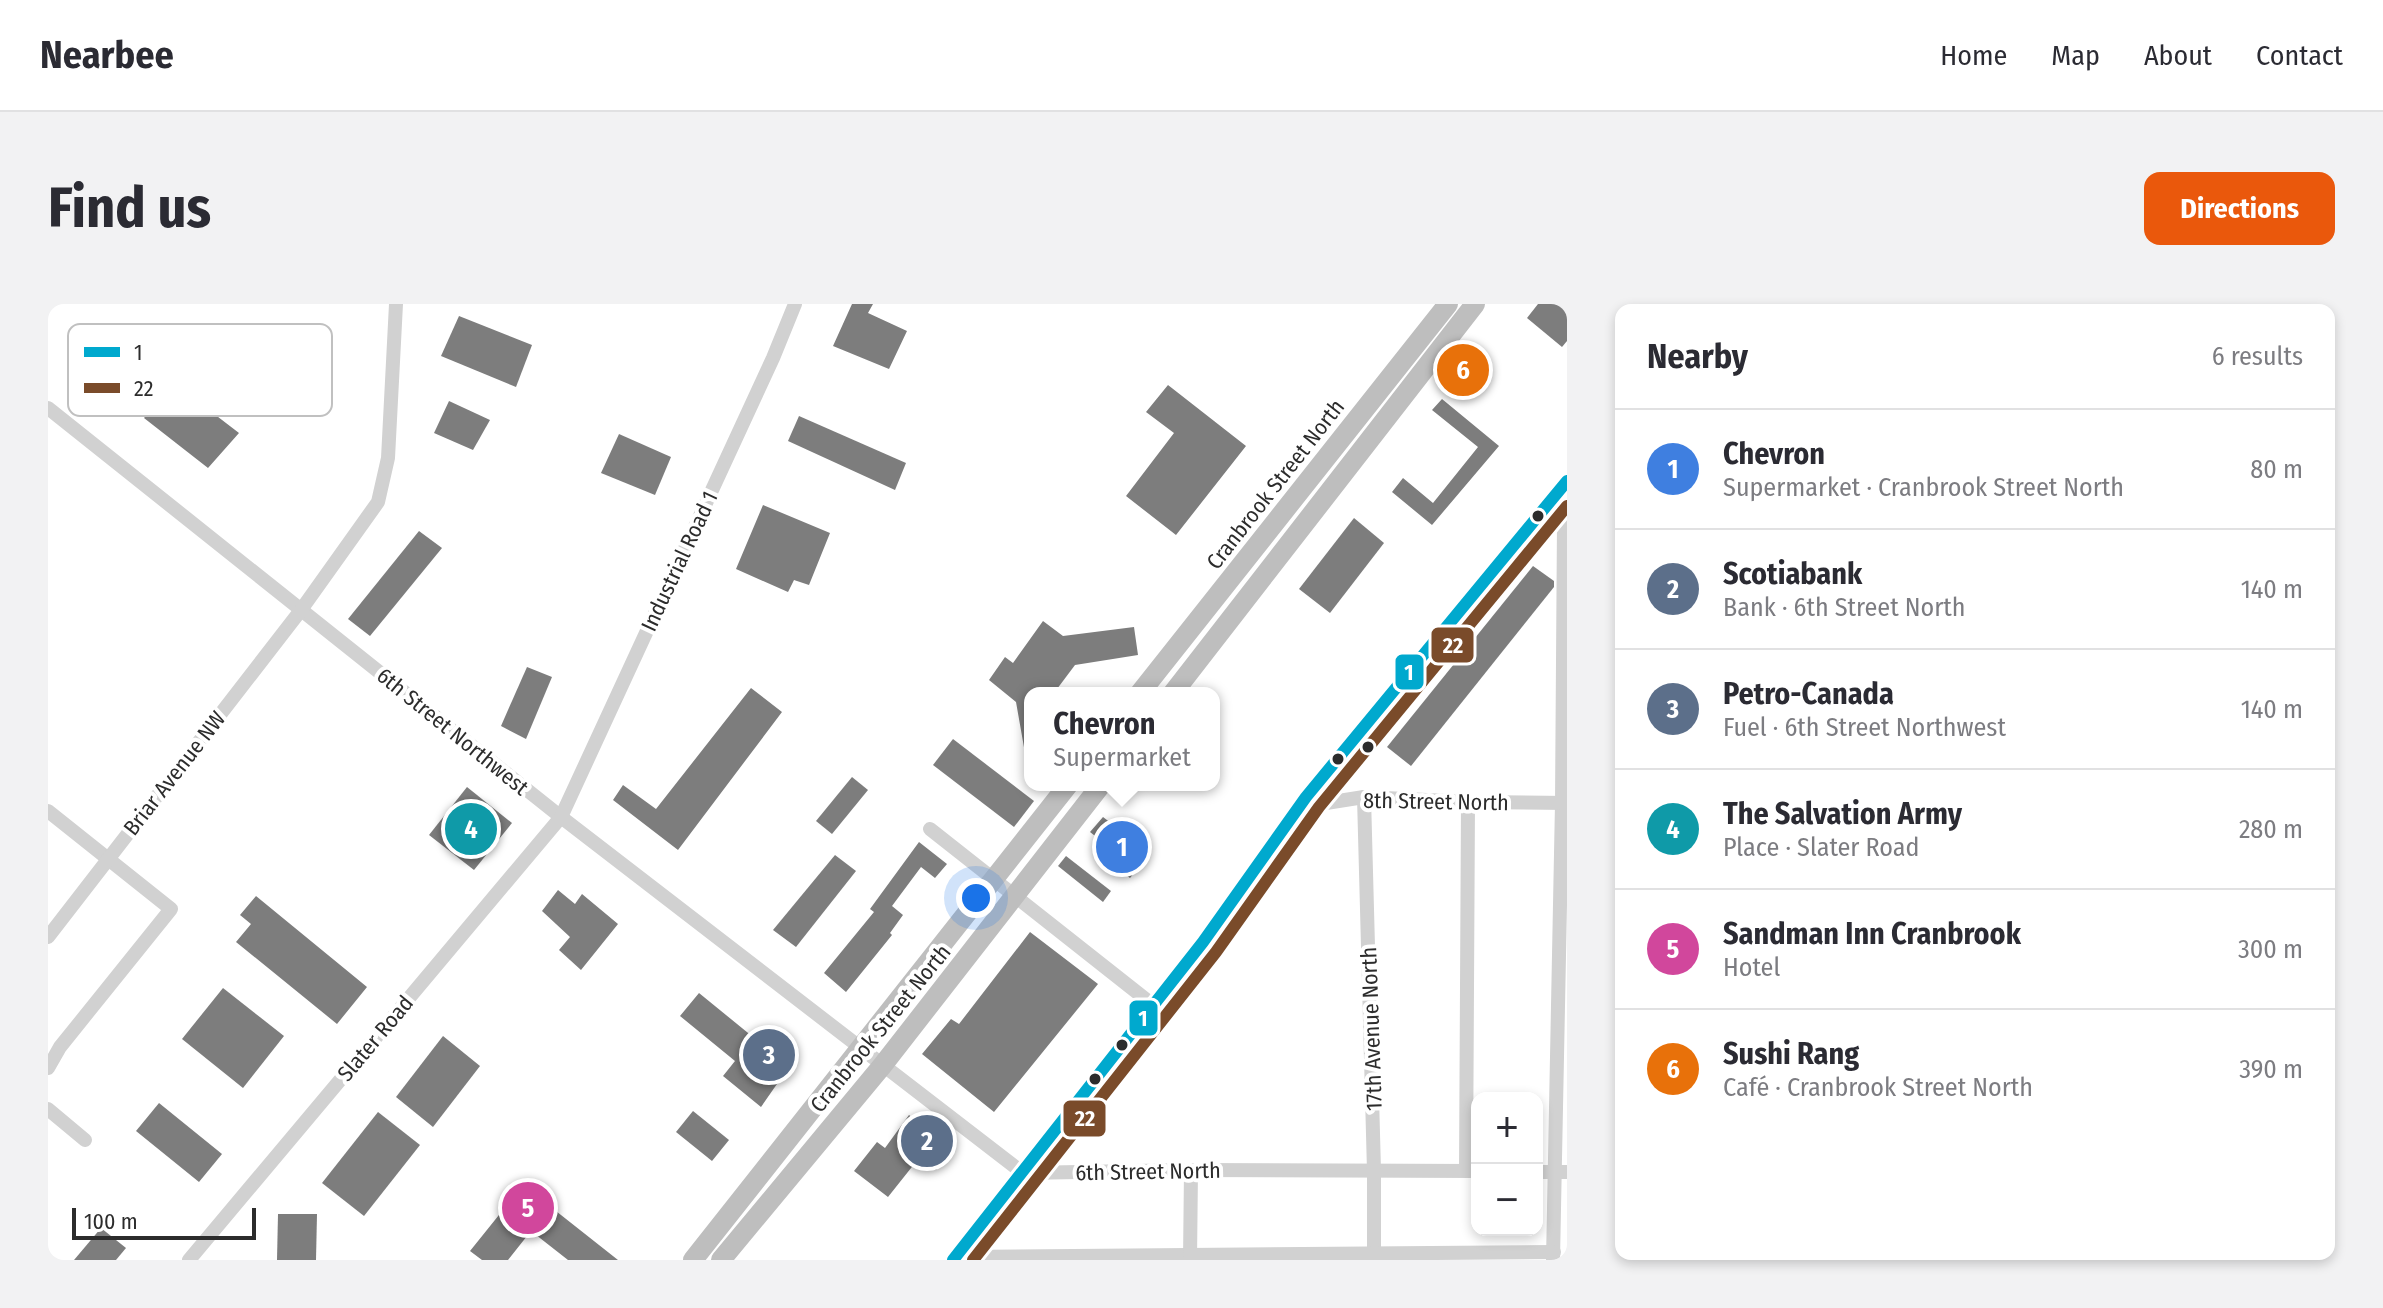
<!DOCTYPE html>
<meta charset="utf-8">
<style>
:root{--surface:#fff;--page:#f2f2f3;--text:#2b2b33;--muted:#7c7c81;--line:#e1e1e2;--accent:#ea580c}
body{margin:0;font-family:"Fira Sans Condensed",sans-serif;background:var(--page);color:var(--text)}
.controls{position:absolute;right:24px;bottom:24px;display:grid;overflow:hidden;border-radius:16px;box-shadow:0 4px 12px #0003}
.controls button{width:72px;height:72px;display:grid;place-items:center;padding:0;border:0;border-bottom:2px solid var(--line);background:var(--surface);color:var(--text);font:40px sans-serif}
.scale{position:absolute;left:24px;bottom:20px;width:184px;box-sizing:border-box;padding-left:8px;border:4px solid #2c2c2c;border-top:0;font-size:22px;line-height:28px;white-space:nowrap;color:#2c2c2c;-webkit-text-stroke:6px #fff;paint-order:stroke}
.you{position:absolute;left:928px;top:594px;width:28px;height:28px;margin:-20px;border:6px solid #fff;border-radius:50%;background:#1a73e8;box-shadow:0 0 0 12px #1a73e833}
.badge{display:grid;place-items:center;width:52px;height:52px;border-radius:50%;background:var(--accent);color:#fff;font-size:26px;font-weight:700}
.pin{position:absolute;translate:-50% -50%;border:4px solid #fff;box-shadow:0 2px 8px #0006}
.popup{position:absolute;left:976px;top:383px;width:196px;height:104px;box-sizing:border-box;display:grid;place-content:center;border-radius:16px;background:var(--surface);filter:drop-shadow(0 2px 6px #0005);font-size:26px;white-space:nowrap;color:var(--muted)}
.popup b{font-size:30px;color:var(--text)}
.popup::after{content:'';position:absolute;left:50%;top:100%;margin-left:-16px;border:16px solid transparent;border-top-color:var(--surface)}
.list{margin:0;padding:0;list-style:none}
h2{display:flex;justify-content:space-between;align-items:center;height:104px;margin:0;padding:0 32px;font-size:34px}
h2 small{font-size:26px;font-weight:400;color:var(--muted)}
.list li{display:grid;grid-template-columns:52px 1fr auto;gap:24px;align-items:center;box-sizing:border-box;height:120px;padding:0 32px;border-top:2px solid var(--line)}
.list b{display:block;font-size:30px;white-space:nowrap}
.list p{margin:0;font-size:26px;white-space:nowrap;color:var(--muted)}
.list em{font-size:26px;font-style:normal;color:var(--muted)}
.map{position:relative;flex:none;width:1519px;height:956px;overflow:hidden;border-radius:16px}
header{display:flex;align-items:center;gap:48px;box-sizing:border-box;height:112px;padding:0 40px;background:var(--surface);border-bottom:2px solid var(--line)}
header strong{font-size:38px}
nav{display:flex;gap:44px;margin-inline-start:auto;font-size:28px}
.intro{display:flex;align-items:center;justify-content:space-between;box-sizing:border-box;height:192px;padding:0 48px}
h1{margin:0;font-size:56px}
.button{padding:20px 36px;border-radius:16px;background:var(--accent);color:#fff;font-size:28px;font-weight:700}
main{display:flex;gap:48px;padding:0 48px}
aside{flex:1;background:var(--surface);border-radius:16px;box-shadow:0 4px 12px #0003}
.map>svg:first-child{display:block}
.building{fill:#7d7d7d}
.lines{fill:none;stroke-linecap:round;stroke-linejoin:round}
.minor{stroke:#d1d1d1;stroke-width:14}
.highway{stroke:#bebebe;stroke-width:20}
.bus-1-casing{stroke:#fff;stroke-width:18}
.bus-2-casing{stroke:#fff;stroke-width:18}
.bus-1{stroke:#00a9ce;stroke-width:12}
.bus-2{stroke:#7a4b2a;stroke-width:12}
.bus-dot{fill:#2c2c2c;stroke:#fff;stroke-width:3}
.labels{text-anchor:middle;stroke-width:8;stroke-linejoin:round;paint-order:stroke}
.street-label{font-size:22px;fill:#2c2c2c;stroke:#fff}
.key{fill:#fff;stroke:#c0c0c0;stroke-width:2}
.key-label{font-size:22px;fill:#2c2c2c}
.line-badge{stroke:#fff;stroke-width:3}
.badge-label{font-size:22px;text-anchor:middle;font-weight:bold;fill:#fff}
</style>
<header>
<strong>Nearbee</strong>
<nav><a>Home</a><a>Map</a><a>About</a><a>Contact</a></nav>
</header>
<div class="intro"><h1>Find us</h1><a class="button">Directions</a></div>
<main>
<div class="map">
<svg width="1519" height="956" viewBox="0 0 1519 956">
<rect width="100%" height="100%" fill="#fff"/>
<g class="building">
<path d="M804 0H825L820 9 859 27 841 65 785 42Z"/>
<path d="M1490 0H1519V37L1514 43 1479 14Z"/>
<path d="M411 12 484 41 468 83 393 52Z"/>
<path d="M159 37 194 64 161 106 191 129 160 164 96 114Z"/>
<path d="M1120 81 1198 142 1128 231 1078 192 1126 129 1098 108Z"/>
<path d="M1394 95 1451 142 1384 221 1344 188 1355 174 1385 199 1430 143 1384 106Z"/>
<path d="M401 97 442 116 425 146 386 129Z"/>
<path d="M751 112 858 159 847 186 740 137Z"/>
<path d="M571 130 623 153 607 191 553 169Z"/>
<path d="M715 201 782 229 761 281 746 276 740 288 688 265Z"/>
<path d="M1306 214 1336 239 1282 309 1251 285Z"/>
<path d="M371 227 394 244 322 332 300 315Z"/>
<path d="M1485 262 1506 277V283L1363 462 1339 443Z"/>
<path d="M995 317 1015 332 1086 323 1090 351 1027 361 1006 389H982V448L977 449 968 398 941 376 957 353 965 359Z"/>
<path d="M479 363 504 373 478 435 453 422Z"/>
<path d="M703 384 734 408 630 546 565 496 575 481 608 505Z"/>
<path d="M905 435 986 497 966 523 885 461Z"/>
<path d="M804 473 820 486 784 530 768 517Z"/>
<path d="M419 483 464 519 426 566 381 531Z"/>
<path d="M1055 513 1102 549 1082 574 1049 548 1056 539 1042 528Z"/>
<path d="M871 538 899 560 887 574 873 563 844 602 855 611 842 629 844 631 798 688 776 669 826 608 822 605Z"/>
<path d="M787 551 808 567 748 643 725 626Z"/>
<path d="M1018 552 1063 587 1055 598 1010 562Z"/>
<path d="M510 586 527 600 534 590 570 620 533 666 511 646 522 633 494 607Z"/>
<path d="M208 592 319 683 289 720 188 638 203 620 192 611Z"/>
<path d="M982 628 1050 680 946 808 874 750 903 715 911 720Z"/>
<path d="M175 684 236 732 195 784 134 735Z"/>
<path d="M651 689 705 733 709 728 745 757 713 803 675 772 687 757 632 712Z"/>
<path d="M395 732 432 762 385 823 348 793Z"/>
<path d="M111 799 174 850 151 878 88 827Z"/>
<path d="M645 807 681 836 664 857 628 828Z"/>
<path d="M330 808 372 841 316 912 274 879Z"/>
<path d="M861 811 903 843 888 866 871 854 840 893 806 867 829 838 837 844Z"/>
<path d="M475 881 570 956H520L483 927 460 956H434L422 947Z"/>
<path d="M230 910H269L268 956H229Z"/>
<path d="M53 924 78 944 68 956H26Z"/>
</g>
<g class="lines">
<g class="minor">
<path d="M0 104 513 513 975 869 1143 866 1429 867"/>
<path d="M1503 196 1516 218 1514 499 1505 956"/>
<path d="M1258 493 1278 499 1316 493 1420 498 1519 499"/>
<path d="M1316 493 1326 867V956"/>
<path d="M0 507 123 605 12 743 0 764"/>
<path d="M882 525 1105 701"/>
<path d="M0 633 253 306 330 198 340 154 348 0"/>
<path d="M0 805 37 836"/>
<path d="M1418 867 1420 498"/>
<path d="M1489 868H1519"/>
<path d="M907 953 1506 948"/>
<path d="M141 956 513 513 725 54 747 0"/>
<path d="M905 956 1155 638 1258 493 1519 177"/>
<path d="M1142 956 1143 866"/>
</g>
<g class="highway">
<path d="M1092 389 1400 0"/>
<path d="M1125 389 1427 0"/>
<path d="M645 956 1020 481"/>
<path d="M673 956 834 762 1053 481"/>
</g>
<g class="bus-1-casing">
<path id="bus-1" d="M905 956 1155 638 1258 493 1519 177"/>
</g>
<g class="bus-2-casing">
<path id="bus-2" d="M925 956 1168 648 1271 503 1519 202"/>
</g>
<use href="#bus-1" class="bus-1"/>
<use href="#bus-2" class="bus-2"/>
</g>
<g class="bus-dot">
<circle cx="1490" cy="212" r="7"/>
<circle cx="1320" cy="443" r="7"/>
<circle cx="1290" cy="455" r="7"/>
<circle cx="1074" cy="741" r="7"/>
<circle cx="1047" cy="775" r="7"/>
</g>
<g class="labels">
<g class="street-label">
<text transform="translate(1227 180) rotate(-52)" y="8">Cranbrook Street North</text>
<text transform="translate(631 257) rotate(-65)" y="8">Industrial Road 1</text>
<text transform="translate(405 427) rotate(39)" y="8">6th Street Northwest</text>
<text transform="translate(126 469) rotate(-52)" y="8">Briar Avenue NW</text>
<text transform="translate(1388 497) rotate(1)" y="8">8th Street North</text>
<text transform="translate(832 724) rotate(-51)" y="8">Cranbrook Street North</text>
<text transform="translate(1323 725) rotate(-92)" y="8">17th Avenue North</text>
<text transform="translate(327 734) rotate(-50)" y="8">Slater Road</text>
<text transform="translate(1100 867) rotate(-1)" y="8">6th Street North</text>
</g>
</g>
<rect x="20" y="20" width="264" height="92" rx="12" class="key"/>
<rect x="36" y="43" width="36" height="10" fill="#00a9ce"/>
<rect x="36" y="79" width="36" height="10" fill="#7a4b2a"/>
<g class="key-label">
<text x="86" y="56">1</text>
<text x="86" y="92">22</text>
</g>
<g class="line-badge">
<rect x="1382" y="322" width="45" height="38" rx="8" fill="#7a4b2a"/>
<rect x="1346" y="349" width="31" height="38" rx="8" fill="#00a9ce"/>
<rect x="1080" y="695" width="31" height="38" rx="8" fill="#00a9ce"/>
<rect x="1014" y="795" width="45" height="39" rx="8" fill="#7a4b2a"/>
</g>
<g class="badge-label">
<text x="1405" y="349">22</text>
<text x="1361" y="376">1</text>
<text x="1095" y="722">1</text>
<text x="1037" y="822">22</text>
</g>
</svg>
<div class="controls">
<button>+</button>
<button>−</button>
</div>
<div class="scale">100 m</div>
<div class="you"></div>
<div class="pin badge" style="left:1074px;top:543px;background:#3f7fe0">1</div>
<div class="popup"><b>Chevron</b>Supermarket</div>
<div class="pin badge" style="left:879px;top:837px;background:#5c6f8a">2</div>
<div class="pin badge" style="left:721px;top:751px;background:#5c6f8a">3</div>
<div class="pin badge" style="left:423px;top:525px;background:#0f9aa8">4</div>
<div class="pin badge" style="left:480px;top:904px;background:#d1479c">5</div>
<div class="pin badge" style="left:1415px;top:66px;background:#e8710a">6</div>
</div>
<aside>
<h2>Nearby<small>6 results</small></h2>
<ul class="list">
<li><span class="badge" style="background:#3f7fe0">1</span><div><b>Chevron</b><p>Supermarket · Cranbrook Street North</p></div><em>80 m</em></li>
<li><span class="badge" style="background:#5c6f8a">2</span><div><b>Scotiabank</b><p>Bank · 6th Street North</p></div><em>140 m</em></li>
<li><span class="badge" style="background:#5c6f8a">3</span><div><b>Petro-Canada</b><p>Fuel · 6th Street Northwest</p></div><em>140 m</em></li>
<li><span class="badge" style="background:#0f9aa8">4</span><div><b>The Salvation Army</b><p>Place · Slater Road</p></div><em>280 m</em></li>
<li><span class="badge" style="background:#d1479c">5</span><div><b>Sandman Inn Cranbrook</b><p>Hotel</p></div><em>300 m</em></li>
<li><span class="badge" style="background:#e8710a">6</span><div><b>Sushi Rang</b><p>Café · Cranbrook Street North</p></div><em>390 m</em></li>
</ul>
</aside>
</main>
